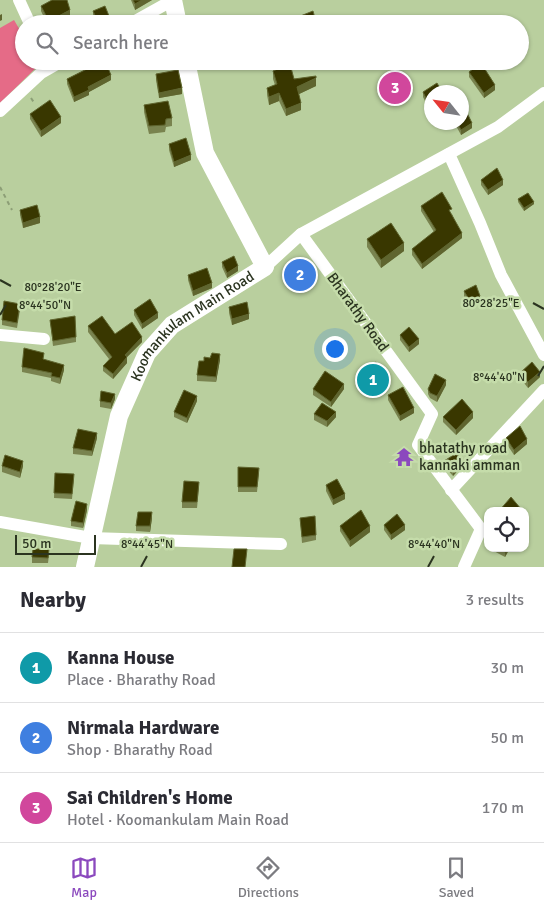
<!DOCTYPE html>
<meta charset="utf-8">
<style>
:root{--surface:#fff;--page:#f7f7f7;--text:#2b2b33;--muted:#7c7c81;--line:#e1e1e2;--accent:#8b49be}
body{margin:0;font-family:Signika,sans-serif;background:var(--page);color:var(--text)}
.controls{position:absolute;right:15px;bottom:15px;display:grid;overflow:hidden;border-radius:10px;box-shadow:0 1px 4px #0004}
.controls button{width:45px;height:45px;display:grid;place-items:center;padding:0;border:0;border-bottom:1px solid var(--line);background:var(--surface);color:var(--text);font:25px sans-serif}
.compass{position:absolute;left:424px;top:85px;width:45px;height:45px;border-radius:50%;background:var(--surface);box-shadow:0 1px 4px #0004;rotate:300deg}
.scale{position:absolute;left:15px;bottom:12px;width:81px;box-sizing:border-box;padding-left:5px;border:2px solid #2b3420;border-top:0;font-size:14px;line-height:18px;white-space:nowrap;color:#2b3420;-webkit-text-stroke:4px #c5dcaa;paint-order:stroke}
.you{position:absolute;left:334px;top:348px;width:18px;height:18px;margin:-12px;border:4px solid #fff;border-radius:50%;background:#1a73e8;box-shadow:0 0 0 8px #1a73e833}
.badge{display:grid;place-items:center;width:32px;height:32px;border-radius:50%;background:var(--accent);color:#fff;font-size:16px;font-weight:700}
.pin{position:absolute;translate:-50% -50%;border:2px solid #fff;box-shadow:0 1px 5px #0006}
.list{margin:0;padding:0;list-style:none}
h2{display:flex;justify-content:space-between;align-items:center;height:65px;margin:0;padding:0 20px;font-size:21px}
h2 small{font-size:16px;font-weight:400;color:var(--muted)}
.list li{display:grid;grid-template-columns:32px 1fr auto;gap:15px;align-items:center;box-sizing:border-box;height:70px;padding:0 20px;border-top:1px solid var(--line)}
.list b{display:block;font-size:19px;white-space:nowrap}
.list p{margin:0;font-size:16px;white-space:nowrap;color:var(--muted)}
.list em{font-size:16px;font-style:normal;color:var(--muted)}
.icon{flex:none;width:28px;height:28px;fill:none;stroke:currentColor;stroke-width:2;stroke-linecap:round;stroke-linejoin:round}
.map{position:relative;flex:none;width:544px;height:567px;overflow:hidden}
.search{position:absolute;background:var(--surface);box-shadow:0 1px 4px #0004;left:15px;right:15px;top:15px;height:55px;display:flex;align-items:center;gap:12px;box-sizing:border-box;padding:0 18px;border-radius:28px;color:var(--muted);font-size:19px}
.sheet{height:275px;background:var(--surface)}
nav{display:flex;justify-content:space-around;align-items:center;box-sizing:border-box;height:70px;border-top:1px solid var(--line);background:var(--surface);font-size:14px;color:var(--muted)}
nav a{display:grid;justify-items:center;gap:2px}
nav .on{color:var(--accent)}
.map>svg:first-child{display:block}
.green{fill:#e56b87}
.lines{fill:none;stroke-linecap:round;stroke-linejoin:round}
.path{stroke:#8c9e76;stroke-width:2;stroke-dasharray:4 4;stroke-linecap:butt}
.street{stroke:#fff;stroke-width:12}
.secondary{stroke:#fff;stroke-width:18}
.wall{fill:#79834f}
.shaded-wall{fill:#5f652f}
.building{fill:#393700;stroke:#5f652f}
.ticks{fill:none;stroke:#2b3420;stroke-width:2}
.labels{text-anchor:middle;stroke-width:5;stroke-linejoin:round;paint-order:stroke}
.street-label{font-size:15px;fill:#2b3420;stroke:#c5dcaa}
.poi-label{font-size:15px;fill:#2b3420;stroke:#c5dcaa;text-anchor:start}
.ticks-label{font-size:12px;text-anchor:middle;fill:#2b3420;stroke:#c5dcaa;stroke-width:5;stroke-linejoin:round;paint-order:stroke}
</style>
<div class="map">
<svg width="544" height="567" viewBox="0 0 544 567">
<rect width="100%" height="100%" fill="#b9cf9e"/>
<path class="green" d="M14 20 24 37V61H39L41 63 0 103V28Z"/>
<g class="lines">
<g class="path">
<path d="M31 98 35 104"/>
<path d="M0 187 12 210"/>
</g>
<g class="street">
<path d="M19 0 30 24"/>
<path d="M130 24 173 0"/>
<path d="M0 111 41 73 62 61"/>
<path d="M449 154 480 223 501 275 544 355"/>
<path d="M301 234 432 414 418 445 481 529 464 567"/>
<path d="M265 267 301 234 498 127 544 93"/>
<path d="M0 335 44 339"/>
<path d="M451 490 544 390"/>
<path d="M0 522 91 538 281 544"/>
</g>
<g class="secondary">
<path d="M173 0 178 24"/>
<path id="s1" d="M85 567 119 416 147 353 172 325 265 267 205 153 186 61"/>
</g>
</g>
<g class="wall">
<path d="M131 0H152L135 10Z"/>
<path d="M41 6 70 15 54 24H47L41 11Z"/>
<path d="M93 11 111 24H96L93 17Z"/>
<path d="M86 67 111 80 89 92V95L74 102 67 84V79L86 69Z"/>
<path d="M273 71 316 86 299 94 301 110 286 116 279 101 269 105 267 95V88L275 85 273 79Z"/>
<path d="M469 72 495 90 484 98 469 77Z"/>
<path d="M156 74 182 94 159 98 156 80Z"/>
<path d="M423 92H432V108L429 109 423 97Z"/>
<path d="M144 105 172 118V126L166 127 165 132 149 134 144 112Z"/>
<path d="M30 114 61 123 41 137 30 119Z"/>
<path d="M454 122H462L472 128 461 135Z"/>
<path d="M169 144 191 160 174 167 169 150Z"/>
<path d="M481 180 503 185 488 195 481 185Z"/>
<path d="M518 199 534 204 524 211 518 202Z"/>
<path d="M421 206 452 214 462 238 422 269 412 255V249L434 232 421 211Z"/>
<path d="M20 210 40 223 23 228 20 215Z"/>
<path d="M367 239 404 251 381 268 367 247Z"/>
<path d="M222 262 238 271 227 278 222 267Z"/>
<path d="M188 275 212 288 193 296 188 280Z"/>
<path d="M464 291 480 301 470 306 464 296Z"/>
<path d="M229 307 249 319 232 325 229 313Z"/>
<path d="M20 310 17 328 2 325V320Z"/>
<path d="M134 310 158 318 142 329 134 315Z"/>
<path d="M50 320 76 337V342L53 346Z"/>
<path d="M88 326 142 342 127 357V363L113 379 103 371V366L109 359 88 332Z"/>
<path d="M400 335 419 344 409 352 400 340Z"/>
<path d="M44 359 64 370 60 384 51 381V378L22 372V367Z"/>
<path d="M220 360 216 382 197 381V375L204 361Z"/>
<path d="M360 373 386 382 370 393 360 379Z"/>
<path d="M520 373 540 377 528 388 520 378Z"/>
<path d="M446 385 437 402 430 398 428 394V389Z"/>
<path d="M313 389H344L331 407 313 395Z"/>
<path d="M388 395 414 413 400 421 388 400Z"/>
<path d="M115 399 111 409 100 407V401Z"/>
<path d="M197 401 187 423 174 417V412Z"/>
<path d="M314 414 336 417 327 427 314 420Z"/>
<path d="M443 417 473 418 456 435 443 422Z"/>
<path d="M97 438 92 456 73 454V448Z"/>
<path d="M506 438 527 444 514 455 506 443Z"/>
<path d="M444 461 462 466 453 476 444 466Z"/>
<path d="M2 466H23L20 478 2 472Z"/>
<path d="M238 467 259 473 257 492H238Z"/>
<path d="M55 473 74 479 72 499 54 498Z"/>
<path d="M326 485 345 499 333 505 326 491Z"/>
<path d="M199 487 197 508H182V502Z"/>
<path d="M87 510 83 528 71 526V521Z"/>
<path d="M152 518 150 532 136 531V526Z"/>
<path d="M300 518 316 535V540L302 543Z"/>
<path d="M384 525 405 530 391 540 384 530Z"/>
<path d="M340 526 370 532 350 547 340 531Z"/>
<path d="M490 548H510L505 557 490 549Z"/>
<path d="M49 555 48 563H32V557Z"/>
</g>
<g class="shaded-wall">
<path d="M142 0H152L135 10V4Z"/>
<path d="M70 10V15L54 24H49V21Z"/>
<path d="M2 14V20L0 21V15Z"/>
<path d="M159 61H168L159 63Z"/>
<path d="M317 61H327V62L317 65Z"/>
<path d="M111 75V80L89 92V95L74 102V97L88 87Z"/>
<path d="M316 78V86L297 95V87Z"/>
<path d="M495 85V90L484 98V93Z"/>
<path d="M182 88V94L159 98V93Z"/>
<path d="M279 93V101L269 105V97Z"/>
<path d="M301 103V110L286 116V109Z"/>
<path d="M432 103V108L429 109V104Z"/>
<path d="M61 117V123L41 137V131Z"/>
<path d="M472 123V128L461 135V130Z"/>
<path d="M191 155V160L174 167V162Z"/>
<path d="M503 180V185L488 195V190Z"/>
<path d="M534 202V204L524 211V208Z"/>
<path d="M40 217V223L23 228V223Z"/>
<path d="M462 233V238L422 269V264Z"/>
<path d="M404 243V251L381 268V260Z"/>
<path d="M238 266V271L227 278V273Z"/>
<path d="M212 283V288L193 296V291Z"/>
<path d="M480 296V301L470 306V301Z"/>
<path d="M158 313V318L142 329V324Z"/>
<path d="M249 314V319L232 325V319Z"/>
<path d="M142 337V342L127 357V363L113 379V374L125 355Z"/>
<path d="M419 339V344L409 352V347Z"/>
<path d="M220 354V360L216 382V377Z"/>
<path d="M64 365V370L60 384V378Z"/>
<path d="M540 372V377L528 388V382Z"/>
<path d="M386 377V382L370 393V388Z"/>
<path d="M446 380V385L437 402V396Z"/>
<path d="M344 384V389L331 407V402Z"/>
<path d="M115 394V399L111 409V403Z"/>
<path d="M197 396V401L187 423V418Z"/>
<path d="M414 408V413L400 421V416Z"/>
<path d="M336 412V417L327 427V421Z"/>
<path d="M473 412V418L456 435V430Z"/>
<path d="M97 433V438L92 456V451Z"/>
<path d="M527 439V444L514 455V450Z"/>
<path d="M23 461V466L20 478V472Z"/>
<path d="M462 461V466L453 476V471Z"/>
<path d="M345 494V499L333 505V500Z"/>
<path d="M87 504V510L83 528V523Z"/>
<path d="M152 512V518L150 532V526Z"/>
<path d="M405 525V530L391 540V535Z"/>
<path d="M370 526V532L350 547V541Z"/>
<path d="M507 548H510L505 557V552Z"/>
</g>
<g class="building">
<path d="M52 0H67L70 10 49 21 41 6Z"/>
<path d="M133 0H142L135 4Z"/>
<path d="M105 6 111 21 105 24H99L93 11Z"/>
<path d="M313 11 316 22 312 24H294L293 19Z"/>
<path d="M83 21 84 24H76Z"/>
<path d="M97 61H105L111 75 88 87 89 90 74 97 67 79 87 69 86 67Z"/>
<path d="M481 63 495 85 484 93 469 72Z"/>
<path d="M290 64 294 79 316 76V78L297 87 301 103 286 109 279 93 269 97 267 88 277 84 273 71Z"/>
<path d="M178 70 182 88 159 93 156 74Z"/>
<path d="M437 83 442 92H432V103L429 104 423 92Z"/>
<path d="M50 100 61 117 41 131 30 114Z"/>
<path d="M168 101 172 118 166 119 165 125 149 126 144 105Z"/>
<path d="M462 103 472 123 461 130 457 122H462Z"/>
<path d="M186 138 191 155 174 162 169 144Z"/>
<path d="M497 168 503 180 488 190 481 180Z"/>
<path d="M442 192 452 209 449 210 462 233 422 264 412 249 436 230 421 206Z"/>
<path d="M528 193 534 202 524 208 518 199Z"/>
<path d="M37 205 40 217 23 223 20 210Z"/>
<path d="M391 223 404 243 381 260 367 239Z"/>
<path d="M234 256 238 266 227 273 222 262Z"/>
<path d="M207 268 212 283 193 291 188 275Z"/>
<path d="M476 285 480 296 470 301 464 291Z"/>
<path d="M150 299 158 313 142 324 134 310Z"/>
<path d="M4 301 20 304 17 323 2 320Z"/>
<path d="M247 302 249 314 232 319 229 307Z"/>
<path d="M75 316 76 337 53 341 50 320Z"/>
<path d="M102 316 115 334 132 322 142 337 125 355 127 357 113 374 103 366 112 357 88 326Z"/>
<path d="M409 327 419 339 409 347 400 335Z"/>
<path d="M24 348 44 353 43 359 64 365 60 378 51 376 52 373 22 367Z"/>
<path d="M212 353 220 354 216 377 197 375 199 361H204V357L210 358Z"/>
<path d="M376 362 386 377 370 388 360 373Z"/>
<path d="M532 362 540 372 528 382 520 373Z"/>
<path d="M325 371 344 384 331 402 313 389Z"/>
<path d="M435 374 446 380 437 396 430 393 428 389Z"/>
<path d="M403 387 414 408 400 416 388 395Z"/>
<path d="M184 390 197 396 187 418 174 412Z"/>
<path d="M101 391 115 394 111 403 100 401Z"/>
<path d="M462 399 473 412 456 430 443 417Z"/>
<path d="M322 403 336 412 327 421 314 414Z"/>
<path d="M520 426 527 439 514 450 506 438Z"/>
<path d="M78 429 97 433 92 451 73 448Z"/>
<path d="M457 453 462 461 453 471 444 461Z"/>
<path d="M5 455 23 461 20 472 2 466Z"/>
<path d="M238 467 259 468 257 487H238Z"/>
<path d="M55 473 74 474 72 494 54 493Z"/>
<path d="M337 479 345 494 333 500 326 485Z"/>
<path d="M184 481 199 482 197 502H182Z"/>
<path d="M511 497 521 509 519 511H499Z"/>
<path d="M76 501 87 504 83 523 71 521Z"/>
<path d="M361 510 370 526 350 541 340 526Z"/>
<path d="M138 512H152L150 526H136Z"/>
<path d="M397 514 405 525 391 535 384 525Z"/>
<path d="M315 516 316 535 302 537 300 518Z"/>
<path d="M498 548H507L505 552Z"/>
<path d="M33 549H49L48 558 32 557Z"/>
<path d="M234 549H247L245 567H232Z"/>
</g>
<path class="ticks" d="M0 280 11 286M533 303 544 309M0 315 6 305M538 376 544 366M141 567 147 556M428 567 434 556"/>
<defs>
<g id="temple-bare" transform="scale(1.5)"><path d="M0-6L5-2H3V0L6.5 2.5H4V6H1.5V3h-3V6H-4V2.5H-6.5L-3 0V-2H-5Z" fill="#8b49be" stroke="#c5dcaa" stroke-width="2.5" paint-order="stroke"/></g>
</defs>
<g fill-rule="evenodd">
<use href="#temple-bare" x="404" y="457"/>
</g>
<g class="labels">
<g class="street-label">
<text transform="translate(358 312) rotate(54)" y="5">Bharathy Road</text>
<text dy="5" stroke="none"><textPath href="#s1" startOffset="275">Koomankulam Main Road</textPath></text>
</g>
<g class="poi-label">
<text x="419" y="453">bhatathy road<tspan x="419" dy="17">kannaki amman</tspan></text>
</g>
</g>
<g class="ticks-label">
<text x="53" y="291">80°28'20"E</text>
<text x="491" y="307">80°28'25"E</text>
<text x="45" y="309">8°44'50"N</text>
<text x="499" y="381">8°44'40"N</text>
<text x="147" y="548">8°44'45"N</text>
<text x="434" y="548">8°44'40"N</text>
</g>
</svg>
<div class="controls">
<button><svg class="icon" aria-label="locate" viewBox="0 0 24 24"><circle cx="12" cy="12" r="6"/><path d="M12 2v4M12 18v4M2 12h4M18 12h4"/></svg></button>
</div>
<svg class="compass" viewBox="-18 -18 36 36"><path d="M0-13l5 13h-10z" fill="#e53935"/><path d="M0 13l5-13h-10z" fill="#7c7c81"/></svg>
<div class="scale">50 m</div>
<div class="you"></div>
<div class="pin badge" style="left:373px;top:380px;background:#0f9aa8">1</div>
<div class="pin badge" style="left:300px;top:275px;background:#3f7fe0">2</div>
<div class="pin badge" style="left:395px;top:88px;background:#d1479c">3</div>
<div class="search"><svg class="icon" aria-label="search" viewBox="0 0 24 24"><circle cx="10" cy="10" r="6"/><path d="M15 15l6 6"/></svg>Search here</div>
</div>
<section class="sheet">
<h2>Nearby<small>3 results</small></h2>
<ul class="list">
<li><span class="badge" style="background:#0f9aa8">1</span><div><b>Kanna House</b><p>Place · Bharathy Road</p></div><em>30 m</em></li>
<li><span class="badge" style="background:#3f7fe0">2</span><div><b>Nirmala Hardware</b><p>Shop · Bharathy Road</p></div><em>50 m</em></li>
<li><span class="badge" style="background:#d1479c">3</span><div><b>Sai Children's Home</b><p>Hotel · Koomankulam Main Road</p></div><em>170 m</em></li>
</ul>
</section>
<nav>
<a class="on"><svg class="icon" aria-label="map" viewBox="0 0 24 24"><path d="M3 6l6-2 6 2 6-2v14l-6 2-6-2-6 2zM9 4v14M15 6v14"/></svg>Map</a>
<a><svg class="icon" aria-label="directions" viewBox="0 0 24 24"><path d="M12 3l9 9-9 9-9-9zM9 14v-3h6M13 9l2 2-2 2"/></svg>Directions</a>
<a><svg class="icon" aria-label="saved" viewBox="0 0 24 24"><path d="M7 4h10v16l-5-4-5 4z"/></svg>Saved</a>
</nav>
